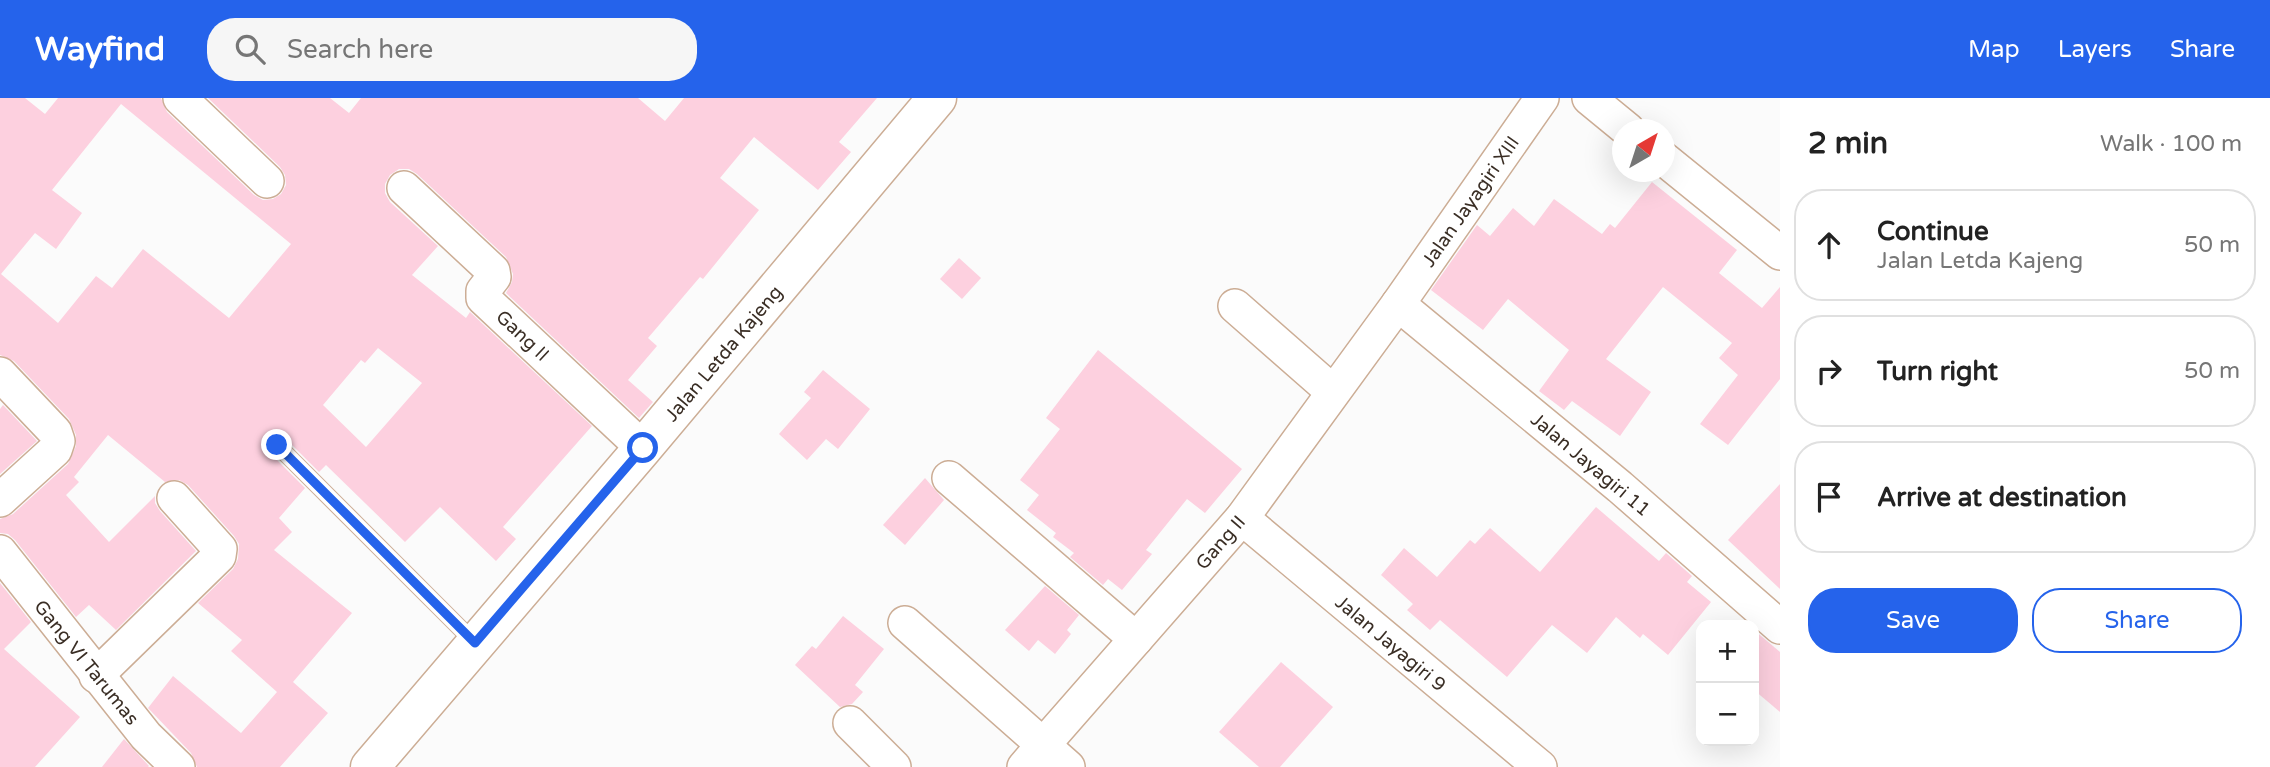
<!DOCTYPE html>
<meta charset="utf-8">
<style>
:root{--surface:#fff;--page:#f6f6f6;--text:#222;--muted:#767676;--line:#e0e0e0;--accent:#2563eb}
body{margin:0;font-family:"Varela Round",sans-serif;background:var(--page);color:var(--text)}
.controls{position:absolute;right:21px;bottom:21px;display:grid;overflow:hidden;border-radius:14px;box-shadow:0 7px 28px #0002}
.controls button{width:63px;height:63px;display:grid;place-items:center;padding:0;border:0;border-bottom:2px solid var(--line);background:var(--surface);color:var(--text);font:35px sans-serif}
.compass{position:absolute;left:1612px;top:21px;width:63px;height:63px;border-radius:50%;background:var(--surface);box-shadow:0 7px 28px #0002;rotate:39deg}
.stop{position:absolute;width:21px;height:21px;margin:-16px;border:5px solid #2563eb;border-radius:50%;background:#fff}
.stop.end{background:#2563eb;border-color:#fff;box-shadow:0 2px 7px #0008}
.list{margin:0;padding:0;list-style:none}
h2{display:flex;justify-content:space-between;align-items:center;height:91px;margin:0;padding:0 28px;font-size:30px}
h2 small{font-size:23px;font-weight:400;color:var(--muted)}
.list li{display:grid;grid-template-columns:46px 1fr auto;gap:21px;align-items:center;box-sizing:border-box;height:112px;margin:0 14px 14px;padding:0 14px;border:2px solid var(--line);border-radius:28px}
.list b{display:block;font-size:26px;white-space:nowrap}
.list p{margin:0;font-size:23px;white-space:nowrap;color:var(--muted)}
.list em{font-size:23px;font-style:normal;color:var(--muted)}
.actions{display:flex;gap:14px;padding:21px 28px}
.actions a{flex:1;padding:16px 0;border:2px solid var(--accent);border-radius:28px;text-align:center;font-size:24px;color:var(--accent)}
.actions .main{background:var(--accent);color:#fff}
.icon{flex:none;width:38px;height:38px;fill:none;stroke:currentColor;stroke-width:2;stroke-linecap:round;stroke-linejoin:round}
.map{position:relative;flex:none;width:1780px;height:669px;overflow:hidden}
header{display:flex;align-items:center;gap:42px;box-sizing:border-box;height:98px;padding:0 35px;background:var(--accent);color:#fff}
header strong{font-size:33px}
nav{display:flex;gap:38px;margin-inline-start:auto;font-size:24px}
.search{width:490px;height:63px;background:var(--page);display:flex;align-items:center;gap:18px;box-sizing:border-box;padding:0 24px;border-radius:28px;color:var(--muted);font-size:26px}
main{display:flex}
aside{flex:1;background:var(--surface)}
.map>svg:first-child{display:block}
.building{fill:#fdd0df;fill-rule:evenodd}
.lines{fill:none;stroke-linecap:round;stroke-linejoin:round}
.lane-casing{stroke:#ccad95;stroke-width:18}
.street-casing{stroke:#ccad95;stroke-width:36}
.secondary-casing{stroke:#ccad95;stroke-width:41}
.lane{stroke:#fff;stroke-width:16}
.street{stroke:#fff;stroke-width:33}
.secondary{stroke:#fff;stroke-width:38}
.route{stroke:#2563eb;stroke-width:9}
.labels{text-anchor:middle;stroke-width:7;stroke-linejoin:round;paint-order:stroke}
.street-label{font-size:19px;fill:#3a2e25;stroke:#fff}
</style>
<header>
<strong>Wayfind</strong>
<div class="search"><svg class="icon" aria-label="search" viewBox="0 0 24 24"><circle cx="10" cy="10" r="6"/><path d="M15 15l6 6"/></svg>Search here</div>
<nav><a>Map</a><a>Layers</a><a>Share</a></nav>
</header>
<main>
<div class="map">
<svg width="1780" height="669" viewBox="0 0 1780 669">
<rect width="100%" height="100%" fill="#fbfbfb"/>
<g class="building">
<path d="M0 0H25L45 16 58 0H161L167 14 254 97 263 102 273 101 281 96 286 87 285 77 280 69 208 0H330L349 15 361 0H638L665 23 684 0H877L839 44 851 54 818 92 754 39 720 80 759 112 703 181 700 179 648 240 657 248 628 282 653 304 639 320 506 195 512 184 513 176 506 159 417 76 409 71H399L390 77 385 86V95L390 104 438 148 412 177 466 220 470 214 592 328 503 429 516 441 496 463 440 409 405 444 326 367 319 374 284 339 275 337 269 340 267 345 269 354 305 390 279 420 292 434 274 452 352 515 293 584 328 615 280 669H197L191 655 148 610 173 578 241 635 277 594 231 553 242 542 198 505 233 471 238 461 239 446 234 438 188 387 179 382 165 384 108 337 74 379 79 384 66 397 109 444 155 398V405L160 413 196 453 116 532 89 507 76 519 15 442 8 436 0 435V421L13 416 68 366 76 348V337L69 321 14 263 0 257ZM121 6 291 146 229 220 143 151 112 190 96 178 58 225 1 176 35 135 56 151 82 115 52 92ZM378 250 422 285 366 349 323 307 361 262 365 265Z"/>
<path d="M1652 84 1737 152 1719 175 1762 210 1780 189V281L1728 347 1700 326 1738 277 1719 260 1732 245 1663 189 1606 261 1651 294 1620 338 1572 303 1564 312 1539 293 1569 252 1508 201 1483 232 1431 192 1477 127 1490 138 1513 110 1534 128 1554 101 1602 136 1610 126 1615 130Z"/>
<path d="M959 160 981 180 962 201 940 181Z"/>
<path d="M1098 252 1242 371 1205 415 1187 401 1146 452 1152 456 1122 492 1108 481 1103 487 1070 459 1074 455 1053 439 1056 435 1027 412 1039 397 1020 382 1060 331 1046 320Z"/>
<path d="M823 272 870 311 838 351 826 341 807 362 779 336 811 300 804 294Z"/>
<path d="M3 307 37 343 0 376V311Z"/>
<path d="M925 380 944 402 905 447 883 427Z"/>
<path d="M1780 386V491L1728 442Z"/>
<path d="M1596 409 1659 463 1666 455 1692 478 1687 484 1711 504 1668 557 1643 536 1640 540 1616 519 1587 555 1552 527 1507 579 1440 522 1430 532 1407 512 1413 506 1381 477 1404 450 1437 479 1470 442 1475 446 1490 430 1540 474Z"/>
<path d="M0 485 31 524 4 551 80 619 35 669H0Z"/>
<path d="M1045 488 1079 517 1067 532 1071 536 1055 556 1038 542 1029 553 1005 532Z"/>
<path d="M843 518 884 551 855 587 863 594 852 606 840 609 795 567 812 548 816 551Z"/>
<path d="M1754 532 1780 554V614L1754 592Z"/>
<path d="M1281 564 1333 609 1280 669H1259L1219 634Z"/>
<path d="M124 641 149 668 148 669H102Z"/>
</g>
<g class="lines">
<g class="lane-casing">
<path id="lane" d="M277 347 475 545"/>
</g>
<g class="street-casing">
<g id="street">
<path d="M180 0 267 83"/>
<path d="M1589 0 1628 32"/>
<path d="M1664 61 1780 155"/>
<path d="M404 90 493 173 494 179 483 193V200L643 350"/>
<path d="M1398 206 1620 389 1780 529"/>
<path d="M1235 208 1333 294"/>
<path d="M0 276 55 334 58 343 55 352 0 402"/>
<path d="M949 380 1136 541"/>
<path d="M1242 420 1540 669"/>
<path d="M0 454 146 638 178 669"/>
<path d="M905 525 1068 669"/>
<path d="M96 578 219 458 220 451 174 400"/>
<path d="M850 625 894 669"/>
<path d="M1024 669 1242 420 1398 206 1542 0"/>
</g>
</g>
<g class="secondary-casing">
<path id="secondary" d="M370 669 643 350 937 0"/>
</g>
<use href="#lane" class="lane"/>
<use href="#street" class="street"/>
<use href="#secondary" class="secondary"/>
</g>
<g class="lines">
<path class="route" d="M277 347 475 545 643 350"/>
</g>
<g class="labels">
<g class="street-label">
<text transform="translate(1470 103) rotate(-55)" y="7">Jalan Jayagiri XIII</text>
<text transform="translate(523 237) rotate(43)" y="7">Gang II</text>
<text transform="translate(723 255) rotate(-50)" y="7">Jalan Letda Kajeng</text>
<text transform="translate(1591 366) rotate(40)" y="7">Jalan Jayagiri 11</text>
<text transform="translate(1220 444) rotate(-49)" y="7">Gang II</text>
<text transform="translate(1391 545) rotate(40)" y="7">Jalan Jayagiri 9</text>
<text transform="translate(87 564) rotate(51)" y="7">Gang VI Tarumas</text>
</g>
</g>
</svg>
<div class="controls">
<button>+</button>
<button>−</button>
</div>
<svg class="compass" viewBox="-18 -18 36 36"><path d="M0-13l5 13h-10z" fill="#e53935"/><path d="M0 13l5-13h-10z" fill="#767676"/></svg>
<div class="stop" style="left:643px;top:350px"></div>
<div class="stop end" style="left:277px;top:347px"></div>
</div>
<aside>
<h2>2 min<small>Walk · 100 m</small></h2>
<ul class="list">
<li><svg class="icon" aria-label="ahead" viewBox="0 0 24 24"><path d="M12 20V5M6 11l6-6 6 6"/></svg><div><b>Continue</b><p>Jalan Letda Kajeng</p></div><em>50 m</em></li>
<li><svg class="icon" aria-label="right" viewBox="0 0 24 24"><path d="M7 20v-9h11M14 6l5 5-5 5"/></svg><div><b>Turn right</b></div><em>50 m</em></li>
<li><svg class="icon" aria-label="arrive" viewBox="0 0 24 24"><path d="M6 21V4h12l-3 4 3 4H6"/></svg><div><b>Arrive at destination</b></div></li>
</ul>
<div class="actions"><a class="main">Save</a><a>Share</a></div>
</aside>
</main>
